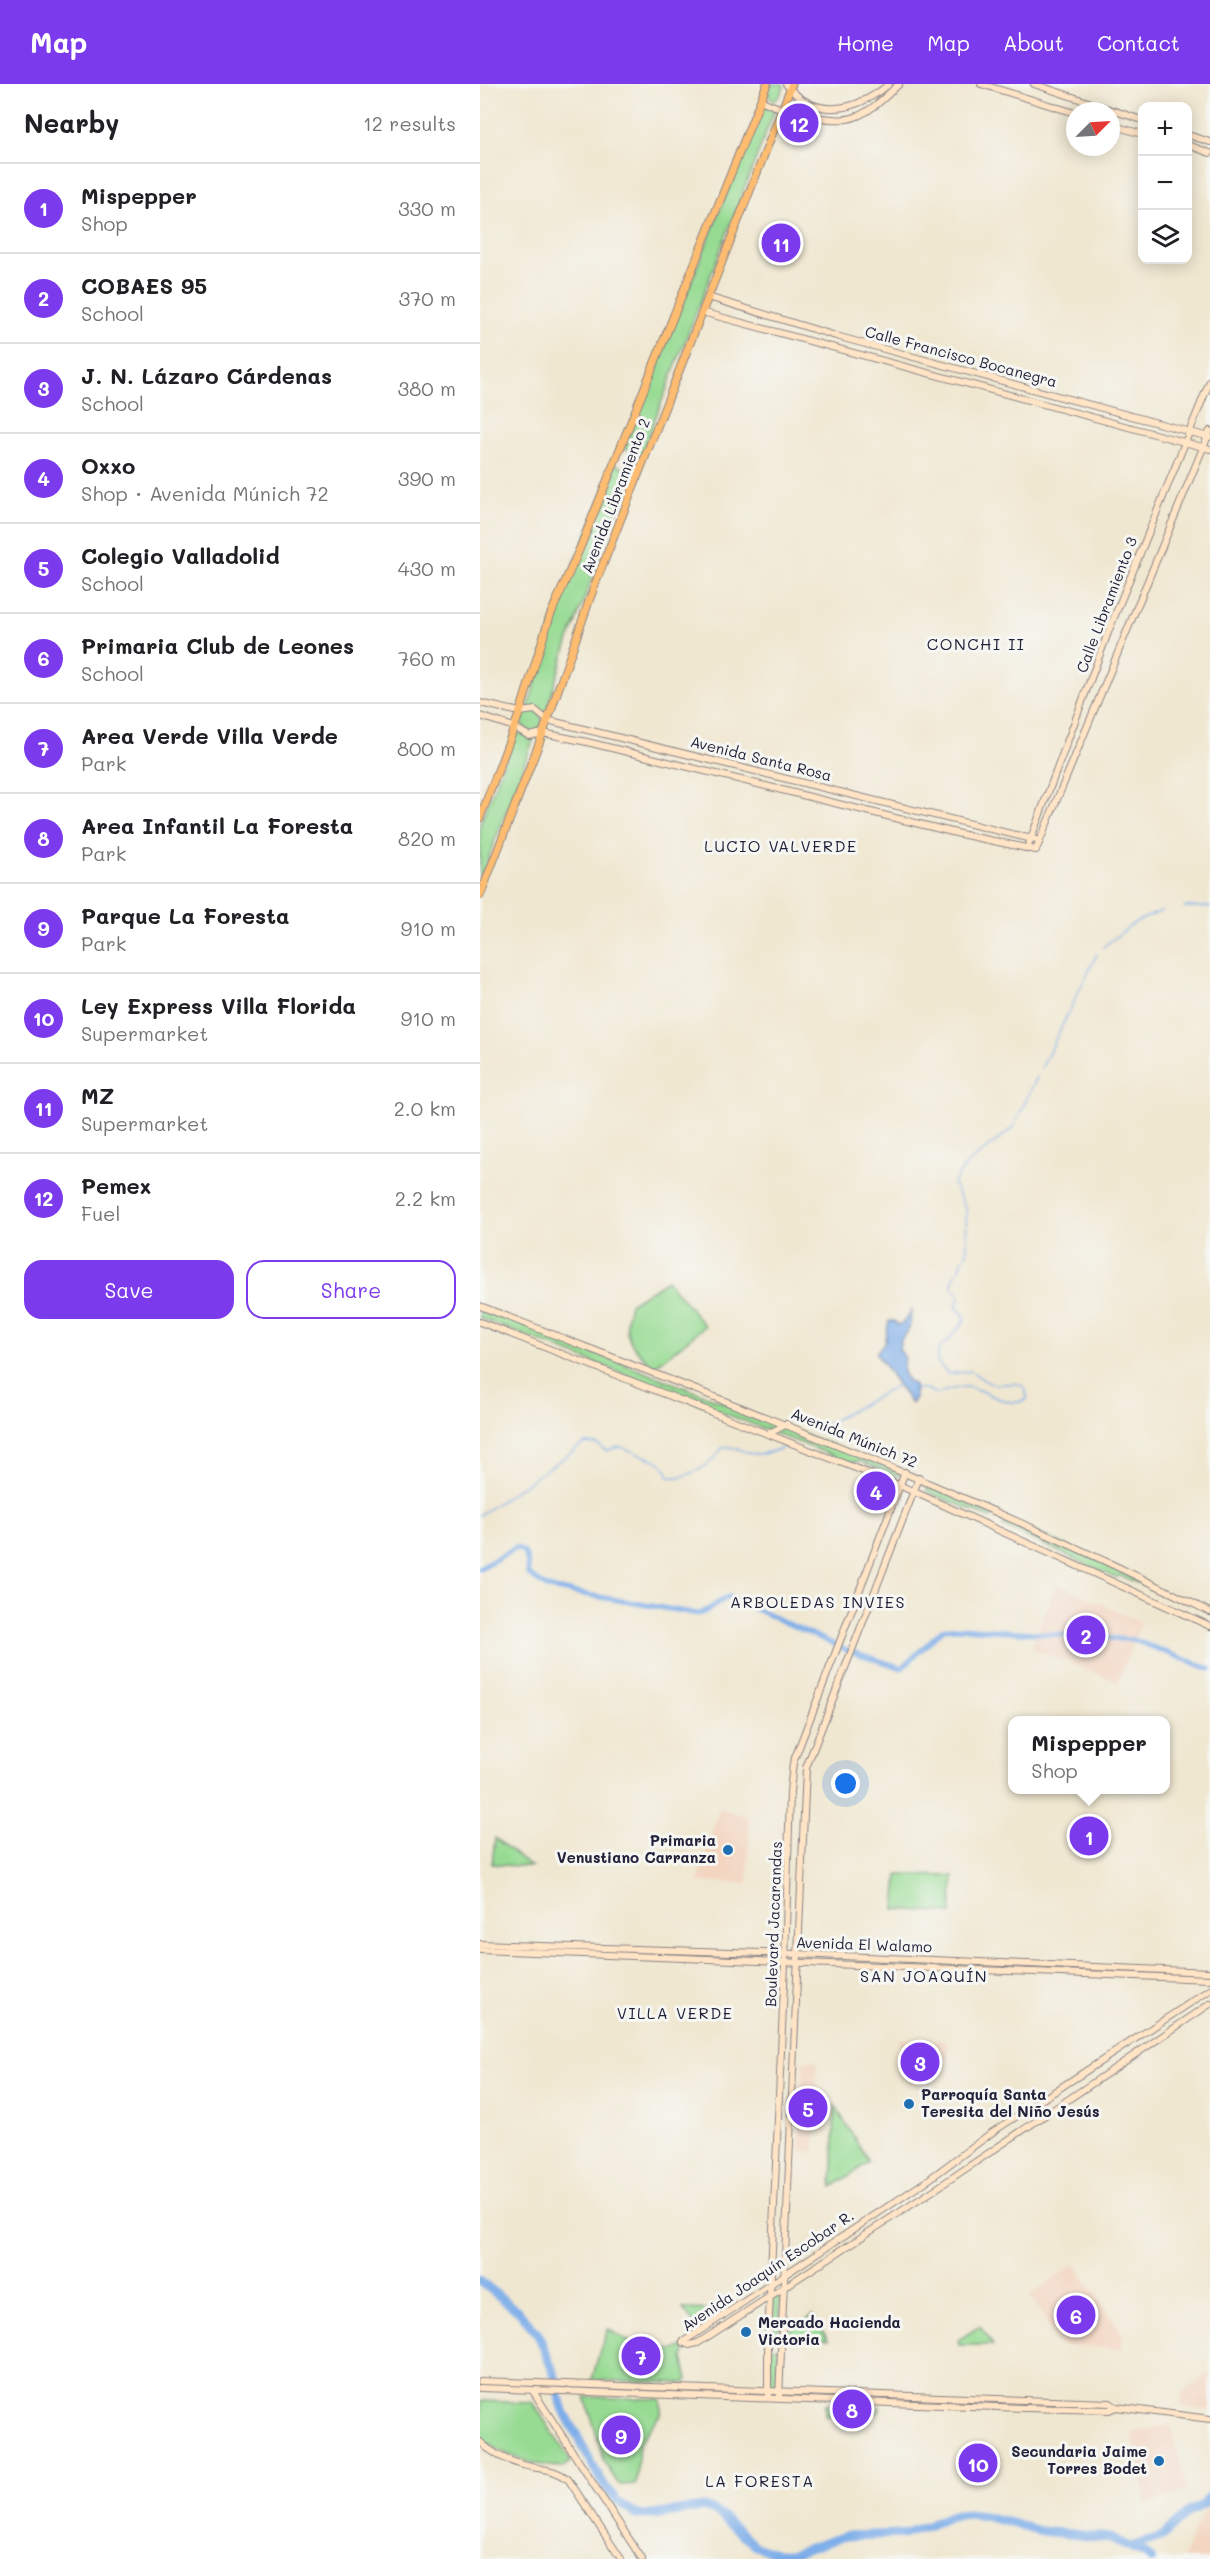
<!DOCTYPE html>
<meta charset="utf-8">
<style>
:root{--surface:#fff;--page:#f2f2f2;--text:#202124;--muted:#757577;--line:#e0e0e0;--accent:#7c3aed}
body{margin:0;font-family:Mali,sans-serif;background:var(--page);color:var(--text)}
.controls{position:absolute;right:18px;top:18px;display:grid;overflow:hidden;border-radius:12px;box-shadow:0 3px 15px #0003}
.controls button{width:54px;height:54px;display:grid;place-items:center;padding:0;border:0;border-bottom:2px solid var(--line);background:var(--surface);color:var(--text);font:30px sans-serif}
.compass{position:absolute;left:586px;top:18px;width:54px;height:54px;border-radius:50%;background:var(--surface);box-shadow:0 3px 15px #0003;rotate:66deg}
.you{position:absolute;left:366px;top:1700px;width:21px;height:21px;margin:-15px;border:4px solid #fff;border-radius:50%;background:#1a73e8;box-shadow:0 0 0 9px #1a73e833}
.badge{display:grid;place-items:center;width:39px;height:39px;border-radius:50%;background:var(--accent);color:#fff;font-size:20px;font-weight:700}
.pin{position:absolute;translate:-50% -50%;border:3px solid #fff;box-shadow:0 2px 6px #0006}
.popup{position:absolute;left:528px;top:1632px;width:162px;height:78px;box-sizing:border-box;display:grid;place-content:center;border-radius:12px;background:var(--surface);filter:drop-shadow(0 2px 4px #0005);font-size:20px;white-space:nowrap;color:var(--muted)}
.popup b{font-size:22px;color:var(--text)}
.popup::after{content:'';position:absolute;left:50%;top:100%;margin-left:-12px;border:12px solid transparent;border-top-color:var(--surface)}
.list{margin:0;padding:0;list-style:none}
h2{display:flex;justify-content:space-between;align-items:center;height:78px;margin:0;padding:0 24px;font-size:26px}
h2 small{font-size:20px;font-weight:400;color:var(--muted)}
.list li{display:grid;grid-template-columns:39px 1fr auto;gap:18px;align-items:center;box-sizing:border-box;height:90px;padding:0 24px;border-top:2px solid var(--line)}
.list b{display:block;font-size:22px;white-space:nowrap}
.list p{margin:0;font-size:20px;white-space:nowrap;color:var(--muted)}
.list em{font-size:20px;font-style:normal;color:var(--muted)}
.actions{display:flex;gap:12px;padding:18px 24px}
.actions a{flex:1;padding:14px 0;border:2px solid var(--accent);border-radius:18px;text-align:center;font-size:21px;color:var(--accent)}
.actions .main{background:var(--accent);color:#fff}
.icon{flex:none;width:33px;height:33px;fill:none;stroke:currentColor;stroke-width:2;stroke-linecap:round;stroke-linejoin:round}
.map{position:relative;flex:none;width:730px;height:2475px;overflow:hidden}
header{display:flex;align-items:center;gap:36px;box-sizing:border-box;height:84px;padding:0 30px;background:var(--accent);color:#fff}
header strong{font-size:28px}
nav{display:flex;gap:33px;margin-inline-start:auto;font-size:21px}
main{display:flex}
aside{flex:1;background:var(--surface)}
.map>svg:first-child{display:block}
.built{fill:#f3d4bf}
.green{fill:#97db93;stroke:#5c7e67;stroke-width:1.5}
.water{fill:#7eaee9;stroke:#506892;stroke-width:1.5}
.lines{fill:none;stroke-linecap:round;stroke-linejoin:round}
.stream{stroke:#7eaee9;stroke-width:1.5}
.canal{stroke:#7eaee9;stroke-width:5}
.river{stroke:#7eaee9;stroke-width:9}
.secondary-casing{stroke:#898486;stroke-width:8}
.primary-casing{stroke:#898486;stroke-width:9}
.secondary{stroke:#ffe4c6;stroke-width:6}
.primary{stroke:#febc70;stroke-width:7}
.poi-dot{fill:#1f6fb2;stroke:#f6f6f2;stroke-width:2}
.labels{text-anchor:middle;stroke-width:6;stroke-linejoin:round;paint-order:stroke}
.street-label{font-size:15px;fill:#22223b;stroke:#f6f6f2}
.poi-label{font-size:15px;font-weight:bold;fill:#22223b;stroke:#f6f6f2;text-anchor:end}
.neighbourhood-label{font-size:16px;letter-spacing:1.5px;fill:#22223b;stroke:#f6f6f2}
</style>
<header>
<strong>Map</strong>
<nav><a>Home</a><a>Map</a><a>About</a><a>Contact</a></nav>
</header>
<main>
<aside>
<h2>Nearby<small>12 results</small></h2>
<ul class="list">
<li><span class="badge">1</span><div><b>Mispepper</b><p>Shop</p></div><em>330 m</em></li>
<li><span class="badge">2</span><div><b>COBAES 95</b><p>School</p></div><em>370 m</em></li>
<li><span class="badge">3</span><div><b>J. N. Lázaro Cárdenas</b><p>School</p></div><em>380 m</em></li>
<li><span class="badge">4</span><div><b>Oxxo</b><p>Shop · Avenida Múnich 72</p></div><em>390 m</em></li>
<li><span class="badge">5</span><div><b>Colegio Valladolid</b><p>School</p></div><em>430 m</em></li>
<li><span class="badge">6</span><div><b>Primaria Club de Leones</b><p>School</p></div><em>760 m</em></li>
<li><span class="badge">7</span><div><b>Area Verde Villa Verde</b><p>Park</p></div><em>800 m</em></li>
<li><span class="badge">8</span><div><b>Area Infantil La Foresta</b><p>Park</p></div><em>820 m</em></li>
<li><span class="badge">9</span><div><b>Parque La Foresta</b><p>Park</p></div><em>910 m</em></li>
<li><span class="badge">10</span><div><b>Ley Express Villa Florida</b><p>Supermarket</p></div><em>910 m</em></li>
<li><span class="badge">11</span><div><b>MZ</b><p>Supermarket</p></div><em>2.0 km</em></li>
<li><span class="badge">12</span><div><b>Pemex</b><p>Fuel</p></div><em>2.2 km</em></li>
</ul>
<div class="actions"><a class="main">Save</a><a>Share</a></div>
</aside>
<div class="map">
<svg width="730" height="2475" viewBox="0 0 730 2475">
<rect width="100%" height="100%" fill="#f6f6f2"/>
<filter id="ink" filterUnits="userSpaceOnUse"><feTurbulence type="fractalNoise" baseFrequency=".0167" numOctaves="2"/><feDisplacementMap in="SourceGraphic" scale="12" xChannelSelector="R" yChannelSelector="G"/><feConvolveMatrix kernelMatrix="1 2 1 2 8 2 1 2 1" color-interpolation-filters="sRGB"/></filter>
<filter id="wash" filterUnits="userSpaceOnUse"><feTurbulence type="fractalNoise" baseFrequency=".008" numOctaves="4" result="noise"/><feDisplacementMap in="SourceGraphic" scale="24" xChannelSelector="R" yChannelSelector="G"/><feGaussianBlur stdDeviation="1.35" result="paint"/><feColorMatrix in="noise" values="0 0 0 0 0 0 0 0 0 0 0 0 0 0 0 0 0 1.4 0 .05"/><feComposite in="paint" operator="in"/></filter>
<g filter="url(#wash)">
<rect width="100%" height="100%" fill="#f0e7d0"/>
<g class="built">
<path d="M577 1499 661 1539 638 1598 551 1564Z"/>
<path d="M239 1724 269 1733 268 1799 218 1798Z"/>
<path d="M420 1955 467 1957 468 1972 430 1999 420 1984Z"/>
<path d="M323 1977H337L334 2067H319Z"/>
<path d="M595 2180 643 2251 642 2265 580 2261 550 2211Z"/>
<path d="M730 2289V2327L700 2322 702 2309Z"/>
<path d="M690 2341 707 2406 667 2421 652 2348Z"/>
<path d="M730 2418V2475H704L713 2448Z"/>
</g>
<g class="green">
<path d="M291 0H303L304 3 299 13 294 17 288 11Z"/>
<path d="M283 20 295 25 161 371 144 364Z"/>
<path d="M135 380 152 388 86 564 66 627 48 624 78 519Z"/>
<circle cx="52" cy="637" r="10"/>
<path d="M36 648 54 654 0 796V740Z"/>
<path d="M187 1196 225 1242 174 1283C150 1260 141 1254 150 1220Z"/>
<path d="M0 1224 419 1387 420 1390 417 1392 381 1377 369 1378 0 1234Z"/>
<path d="M447 1403 462 1407 514 1430 513 1432 511 1434 450 1409 446 1406Z"/>
<path d="M524 1437 544 1443 662 1495 657 1499 641 1492 634 1493 523 1442Z"/>
<path d="M15 1754 51 1783 12 1780Z"/>
<path d="M418 1791 474 1792 471 1829 415 1825Z"/>
<path d="M355 2022 389 2078 352 2103Z"/>
<path d="M301 2210 299 2245 291 2250 293 2215Z"/>
<path d="M203 2225 246 2226 218 2244Z"/>
<path d="M333 2231 348 2255H309L308 2247Z"/>
<path d="M500 2242 513 2261H479L478 2256Z"/>
<path d="M128 2245C160 2264 168 2275 206 2262L203 2274 208 2295 205 2299 112 2296 120 2266Z"/>
<path d="M299 2263 296 2303 289 2302 291 2264Z"/>
<path d="M105 2313 181 2315V2329L159 2359 156 2400 139 2401 125 2379Z"/>
<path d="M0 2317 53 2319 91 2377 83 2383C53 2382 23 2372 0 2353Z"/>
<path d="M345 2320 400 2323 399 2327 390 2332 377 2334 345 2332Z"/>
</g>
<path class="water" d="M431 1227C431 1238 430 1248 421 1255L419 1265 425 1274C420 1287 423 1293 434 1301L435 1313 431 1320 396 1269 404 1259 409 1237H414L418 1241 423 1239Z"/>
<g class="lines">
<g class="stream">
<path d="M704 823H730"/>
<path d="M623 863 655 838 682 827"/>
<path d="M561 985 617 870"/>
<path d="M435 1305H447L456 1310C465 1307 478 1302 488 1303 508 1306 527 1326 547 1315 547 1292 528 1302 513 1300 506 1299 497 1291 491 1287L468 1290 457 1277 459 1264 470 1255 484 1237V1231L476 1223C480 1213 481 1210 472 1204V1198L487 1168 486 1125 473 1099 485 1082 533 1044 557 993"/>
<path d="M336 1346 418 1301"/>
<path d="M0 1431 105 1359 116 1360 127 1367C145 1358 148 1368 164 1372 177 1376 184 1378 189 1393 207 1395 233 1381 242 1364 253 1360 263 1369 275 1370 286 1370 299 1366 308 1361"/>
</g>
<path class="canal" d="M0 1484 36 1464C49 1467 47 1480 49 1491L68 1504 218 1530C229 1528 237 1518 248 1513L367 1566 422 1584 463 1545 482 1544 654 1556 730 1585"/>
<g class="river">
<path d="M0 2197 39 2228 58 2250 75 2292 81 2321 121 2397 136 2416 156 2431H174L223 2423 235 2427 276 2462 297 2470H311L365 2452 422 2450 447 2442 470 2432 488 2430 504 2432 561 2447 630 2454 666 2470 671 2475"/>
<path d="M651 2463 682 2452 710 2427 723 2421 730 2412"/>
</g>
</g>
</g>
<g filter="url(#ink)">
<g class="lines">
<g class="secondary-casing">
<g id="secondary">
<path d="M306 0C335 37 377 27 409 0"/>
<path d="M501 0 595 29"/>
<path d="M554 0 662 36"/>
<path d="M281 16C299 26 355 41 375 33 392 27 406 12 419 0"/>
<path d="M631 41 662 50"/>
<path d="M708 51 730 58"/>
<path d="M708 61 730 69"/>
<path d="M228 213 356 252 729 353"/>
<path d="M222 228 730 365"/>
<path d="M0 619 40 628 55 626 67 636 560 757"/>
<path d="M0 632 34 643 49 652 63 649 107 658 480 750 556 766 730 347"/>
<path d="M547 765 629 546 730 297"/>
<path d="M0 1222C246 1318 494 1409 730 1528"/>
<path d="M0 1238 419 1401 730 1542"/>
<path d="M290 1349 307 1340"/>
<path d="M0 1860 317 1870 730 1888"/>
<path d="M0 1866 730 1895"/>
<path d="M203 2258 448 2096 514 2047 730 1906"/>
<path d="M203 2258 209 2261 218 2259 454 2106 730 1920"/>
<path d="M0 2297 630 2319 636 2323"/>
<path d="M0 2304 544 2324 629 2326 636 2323 730 2335"/>
<path d="M53 2307 162 2475"/>
<path d="M288 2314V2255L305 1879 310 1708 313 1679 425 1388"/>
<path d="M299 2314 326 1684 439 1394"/>
<path d="M0 2358C12 2369 27 2377 43 2381 60 2386 74 2384 88 2395L141 2475"/>
</g>
</g>
<g class="primary-casing">
<g id="primary">
<path d="M0 734 40 628 70 532 100 464 287 0"/>
<path d="M0 812 63 649 114 503 312 0"/>
</g>
</g>
<use href="#secondary" class="secondary"/>
<use href="#primary" class="primary"/>
</g>
</g>
<g class="poi-dot">
<circle cx="248" cy="1766" r="6"/>
<circle cx="429" cy="2020" r="6"/>
<circle cx="266" cy="2248" r="6"/>
<circle cx="679" cy="2377" r="6"/>
</g>
<g class="labels">
<g class="street-label">
<text transform="translate(481 273) rotate(15)" y="5">Calle Francisco Bocanegra</text>
<text transform="translate(136 412) rotate(-69)" y="5">Avenida Libramiento 2</text>
<text transform="translate(627 521) rotate(-69)" y="5">Calle Libramiento 3</text>
<text transform="translate(281 675) rotate(14)" y="5">Avenida Santa Rosa</text>
<text transform="translate(374 1354) rotate(22)" y="5">Avenida Múnich 72</text>
<text transform="translate(294 1840) rotate(-88)" y="5">Boulevard Jacarandas</text>
<text transform="translate(384 1861) rotate(2)" y="5">Avenida El Walamo</text>
<text transform="translate(288 2187) rotate(-34)" y="5">Avenida Joaquín Escobar R.</text>
</g>
<g class="poi-label">
<text x="236" y="1762">Primaria<tspan x="236" dy="17">Venustiano Carranza</tspan></text>
<text x="441" y="2016" text-anchor="start">Parroquía Santa<tspan x="441" dy="17">Teresita del Niño Jesús</tspan></text>
<text x="278" y="2244" text-anchor="start">Mercado Hacienda<tspan x="278" dy="17">Victoria</tspan></text>
<text x="667" y="2373">Secundaria Jaime<tspan x="667" dy="17">Torres Bodet</tspan></text>
</g>
<g class="neighbourhood-label">
<text x="496" y="566">CONCHI II</text>
<text x="301" y="768">LUCIO VALVERDE</text>
<text x="338" y="1524">ARBOLEDAS INVIES</text>
<text x="444" y="1898">SAN JOAQUÍN</text>
<text x="195" y="1935">VILLA VERDE</text>
<text x="280" y="2403">LA FORESTA</text>
</g>
</g>
</svg>
<div class="controls">
<button>+</button>
<button>−</button>
<button><svg class="icon" aria-label="layers" viewBox="0 0 24 24"><path d="M12 4l9 5-9 5-9-5zM3 14l9 5 9-5"/></svg></button>
</div>
<svg class="compass" viewBox="-18 -18 36 36"><path d="M0-13l5 13h-10z" fill="#e53935"/><path d="M0 13l5-13h-10z" fill="#757577"/></svg>
<div class="you"></div>
<div class="pin badge" style="left:609px;top:1752px">1</div>
<div class="popup"><b>Mispepper</b>Shop</div>
<div class="pin badge" style="left:606px;top:1551px">2</div>
<div class="pin badge" style="left:440px;top:1978px">3</div>
<div class="pin badge" style="left:396px;top:1407px">4</div>
<div class="pin badge" style="left:328px;top:2024px">5</div>
<div class="pin badge" style="left:596px;top:2231px">6</div>
<div class="pin badge" style="left:161px;top:2272px">7</div>
<div class="pin badge" style="left:372px;top:2325px">8</div>
<div class="pin badge" style="left:141px;top:2351px">9</div>
<div class="pin badge" style="left:498px;top:2379px">10</div>
<div class="pin badge" style="left:301px;top:159px">11</div>
<div class="pin badge" style="left:319px;top:39px">12</div>
</div>
</main>
